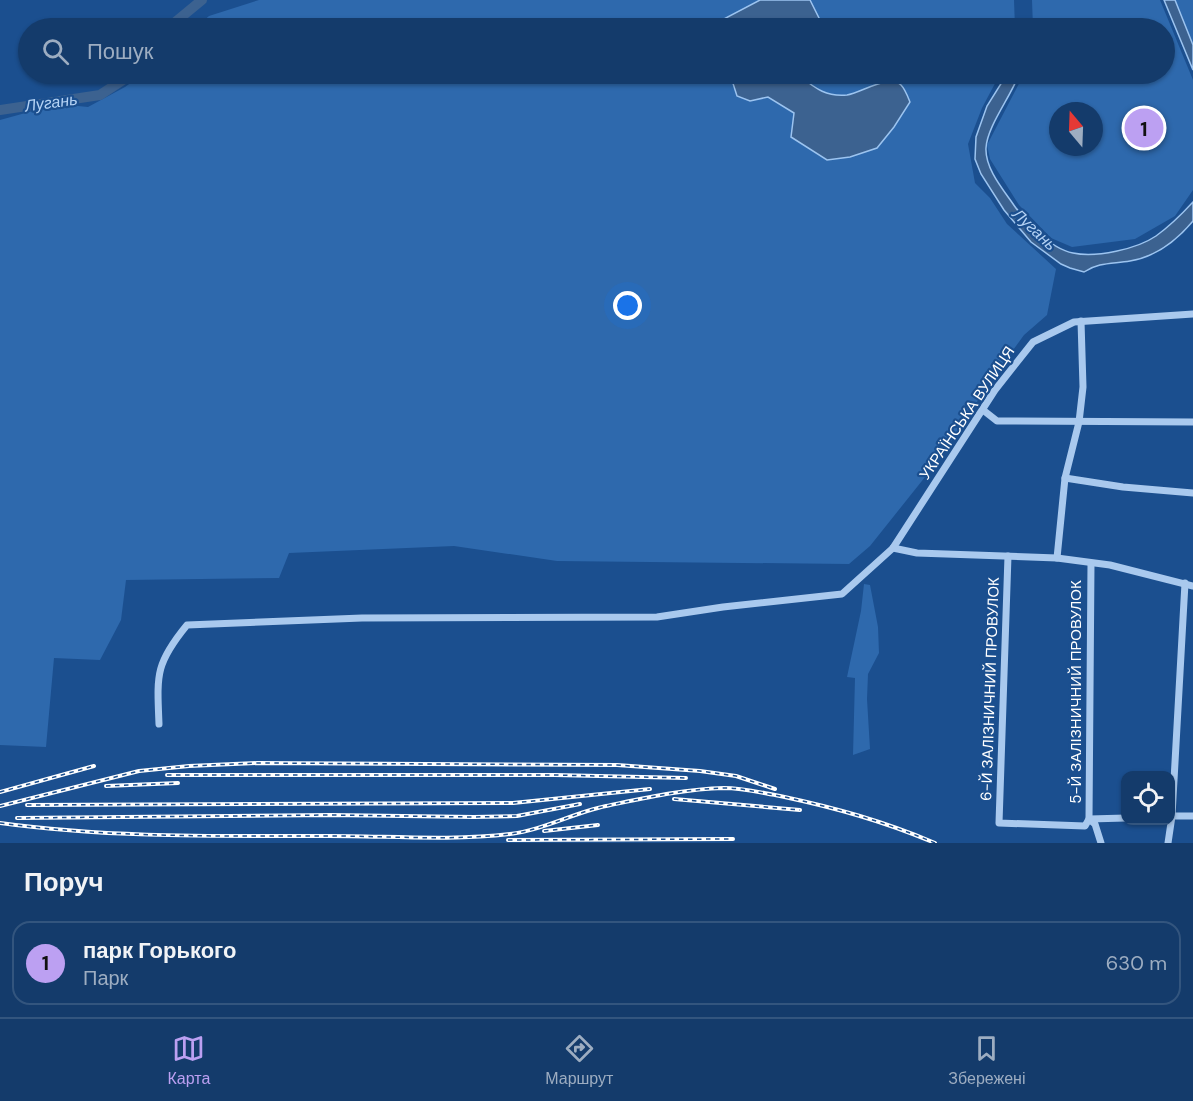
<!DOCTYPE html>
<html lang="uk">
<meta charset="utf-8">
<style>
:root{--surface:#143b6b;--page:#214673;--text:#f1f3f6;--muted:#9dadc1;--line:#33557e;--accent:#bca0f2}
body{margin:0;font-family:"DM Sans",sans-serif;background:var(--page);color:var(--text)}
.controls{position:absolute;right:18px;bottom:18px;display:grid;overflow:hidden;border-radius:12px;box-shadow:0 2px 4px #0004}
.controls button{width:54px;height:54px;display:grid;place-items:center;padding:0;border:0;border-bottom:2px solid var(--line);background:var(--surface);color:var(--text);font:30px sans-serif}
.compass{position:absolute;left:1049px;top:102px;width:54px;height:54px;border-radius:50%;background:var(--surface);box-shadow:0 2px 4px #0004;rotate:341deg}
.you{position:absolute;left:628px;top:306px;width:21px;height:21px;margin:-15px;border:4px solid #fff;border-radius:50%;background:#1a73e8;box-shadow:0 0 0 9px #1a73e833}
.badge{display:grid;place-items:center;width:39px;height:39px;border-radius:50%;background:var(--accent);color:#111;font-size:20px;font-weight:700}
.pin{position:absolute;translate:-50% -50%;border:3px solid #fff;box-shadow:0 2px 6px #0006}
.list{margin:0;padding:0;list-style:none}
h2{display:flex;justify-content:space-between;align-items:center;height:78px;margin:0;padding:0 24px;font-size:26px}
h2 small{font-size:20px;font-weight:400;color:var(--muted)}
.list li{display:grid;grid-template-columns:39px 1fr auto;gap:18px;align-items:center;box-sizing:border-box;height:84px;margin:0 12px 12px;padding:0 12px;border:2px solid var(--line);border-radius:18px}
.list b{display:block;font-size:22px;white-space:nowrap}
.list p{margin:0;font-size:20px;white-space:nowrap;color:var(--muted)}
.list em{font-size:20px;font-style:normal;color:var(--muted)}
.icon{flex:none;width:33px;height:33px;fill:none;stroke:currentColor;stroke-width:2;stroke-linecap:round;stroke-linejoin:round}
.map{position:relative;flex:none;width:1193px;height:843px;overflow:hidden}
.search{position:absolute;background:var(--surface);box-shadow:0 2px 4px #0004;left:18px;right:18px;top:18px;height:66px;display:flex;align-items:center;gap:15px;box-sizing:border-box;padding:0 21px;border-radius:33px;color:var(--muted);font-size:22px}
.sheet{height:174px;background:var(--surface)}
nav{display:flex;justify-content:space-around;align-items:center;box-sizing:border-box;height:84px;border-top:2px solid var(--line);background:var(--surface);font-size:16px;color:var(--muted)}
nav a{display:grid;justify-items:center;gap:3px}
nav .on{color:var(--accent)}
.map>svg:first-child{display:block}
.green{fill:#2e69ad;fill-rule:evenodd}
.water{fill:#3c6290;stroke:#9cc4f0;stroke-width:1.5}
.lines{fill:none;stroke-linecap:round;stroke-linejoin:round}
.river{stroke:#3c6290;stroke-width:10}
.minor{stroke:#a9c9ee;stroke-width:7}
.rail-casing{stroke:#fff;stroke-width:4}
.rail{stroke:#1b4f8f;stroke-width:1.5;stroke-dasharray:4.5;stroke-linecap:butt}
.labels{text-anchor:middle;stroke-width:4.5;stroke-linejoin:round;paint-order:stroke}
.street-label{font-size:15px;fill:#fff;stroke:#1b4f8f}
.water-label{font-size:16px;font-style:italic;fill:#b5d3f5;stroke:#1b4f8f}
</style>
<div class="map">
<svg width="1193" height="843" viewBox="0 0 1193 843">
<rect width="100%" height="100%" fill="#1b4f8f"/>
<g class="green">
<path d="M259 0H1014L1015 28H195L209 16Z"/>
<path d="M1032 0H1160L1193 80V190L1175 216 1135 239 1072 247 1051 238 1019 205 990 159 987 145 1024 74H1164V28H1033ZM1058 111H1094V147H1058Z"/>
<path d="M1175 0H1193V48L1190 43Z"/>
<path d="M143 74H1000L982 108 968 144 975 183 990 198 1007 224 1056 269 1047 315 1024 335 992 379 941 457 870 546 849 564 557 561 454 546 289 553 279 578 126 580 121 620 100 660 54 658 46 747 0 745V120L58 104 88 107 125 87Z"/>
<path d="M864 584 870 585 878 627 879 653 868 674 867 699 870 749 853 755 855 678 847 677 861 611Z"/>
</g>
<g class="water">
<path d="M760 0H810L824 28H714L718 22Z"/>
<path d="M1164 0H1175L1193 45V70Z"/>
<path d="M730 74H801V77C816 89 827 97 847 95 861 93 888 74 901 85 905 89 908 97 910 102L894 127 877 148 850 157 827 160 791 137 794 113 768 97 750 101 737 96Z"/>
<path d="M1007 74H1019C1012 95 987 126 986 148 985 167 1001 187 1011 201 1023 219 1050 249 1073 253 1096 258 1137 249 1156 236 1170 226 1182 214 1193 202V221C1177 240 1155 257 1130 261 1113 264 1099 262 1084 272L1070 268 1061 264 1031 242 1004 210 981 174 975 159 976 137 987 106Z"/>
</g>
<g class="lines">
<g class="river">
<path d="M168 28 202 0"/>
<path d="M0 110 100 95 132 74"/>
</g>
<g class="minor">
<path d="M983 410 997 421 1193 422"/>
<path d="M1065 478 1123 487 1193 493"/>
<path d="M893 548 917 553 1057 558 1110 565 1193 586"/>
<path d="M1008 556 999 823 1085 826 1089 819 1126 818"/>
<path d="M1057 558 1065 478 1079 422 1083 387 1081 321"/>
<path d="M1091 564 1089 819 1095 824 1101 843"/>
<path d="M159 724C157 675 155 664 187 625L362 618 657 617 723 607 842 594 893 548 995 390 1033 342 1074 322 1193 314"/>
<path d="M1170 816H1193"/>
<path d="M1168 843 1172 816 1185 583"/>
</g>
<g class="rail-casing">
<g id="rail">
<path d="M167 775H555L686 778"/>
<path d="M106 786 178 783"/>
<path d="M0 792 94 766"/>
<path d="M674 799 800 810"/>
<path d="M27 805 513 803 650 789"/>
<path d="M0 806 139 771 189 766 257 763 617 765 700 771 736 776 775 789"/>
<path d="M17 818 331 815 474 817 517 816 580 804"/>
<path d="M0 823C109 838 219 836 329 836 389 836 451 841 510 834 543 830 573 813 606 806 645 798 684 789 724 788 743 788 762 793 780 796 836 808 883 821 935 843"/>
<path d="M544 831 598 825"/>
<path d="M508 840 733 839"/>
</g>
</g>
<use href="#rail" class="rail"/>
</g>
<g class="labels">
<g class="street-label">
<text transform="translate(967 413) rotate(-56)" y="5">УКРАЇНСЬКА ВУЛИЦЯ</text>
<text transform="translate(990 689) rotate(-88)" y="5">6-Й ЗАЛІЗНИЧНИЙ ПРОВУЛОК</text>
<text transform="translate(1076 692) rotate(-90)" y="5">5-Й ЗАЛІЗНИЧНИЙ ПРОВУЛОК</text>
</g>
<g class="water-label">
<text transform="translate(51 102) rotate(-8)" y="6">Лугань</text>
<text transform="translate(1035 229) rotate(43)" y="6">Лугань</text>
</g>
</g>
</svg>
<div class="controls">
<button><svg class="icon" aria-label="locate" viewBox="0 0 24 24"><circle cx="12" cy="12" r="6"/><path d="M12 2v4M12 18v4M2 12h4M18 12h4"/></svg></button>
</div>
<svg class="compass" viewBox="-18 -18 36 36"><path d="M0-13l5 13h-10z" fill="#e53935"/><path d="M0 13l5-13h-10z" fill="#9dadc1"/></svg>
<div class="you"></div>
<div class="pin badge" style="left:1144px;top:128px">1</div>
<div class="search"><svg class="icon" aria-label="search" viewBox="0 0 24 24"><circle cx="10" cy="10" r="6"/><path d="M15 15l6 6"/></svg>Пошук</div>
</div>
<section class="sheet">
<h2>Поруч<small></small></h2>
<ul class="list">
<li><span class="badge">1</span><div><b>парк Горького</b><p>Парк</p></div><em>630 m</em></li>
</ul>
</section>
<nav>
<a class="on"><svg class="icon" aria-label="map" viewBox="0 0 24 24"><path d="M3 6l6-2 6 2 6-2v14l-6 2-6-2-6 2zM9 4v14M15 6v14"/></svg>Карта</a>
<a><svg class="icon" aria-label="directions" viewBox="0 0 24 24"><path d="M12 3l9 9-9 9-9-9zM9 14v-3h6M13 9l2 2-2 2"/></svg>Маршрут</a>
<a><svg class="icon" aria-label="saved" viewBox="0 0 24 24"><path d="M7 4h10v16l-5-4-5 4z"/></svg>Збережені</a>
</nav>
